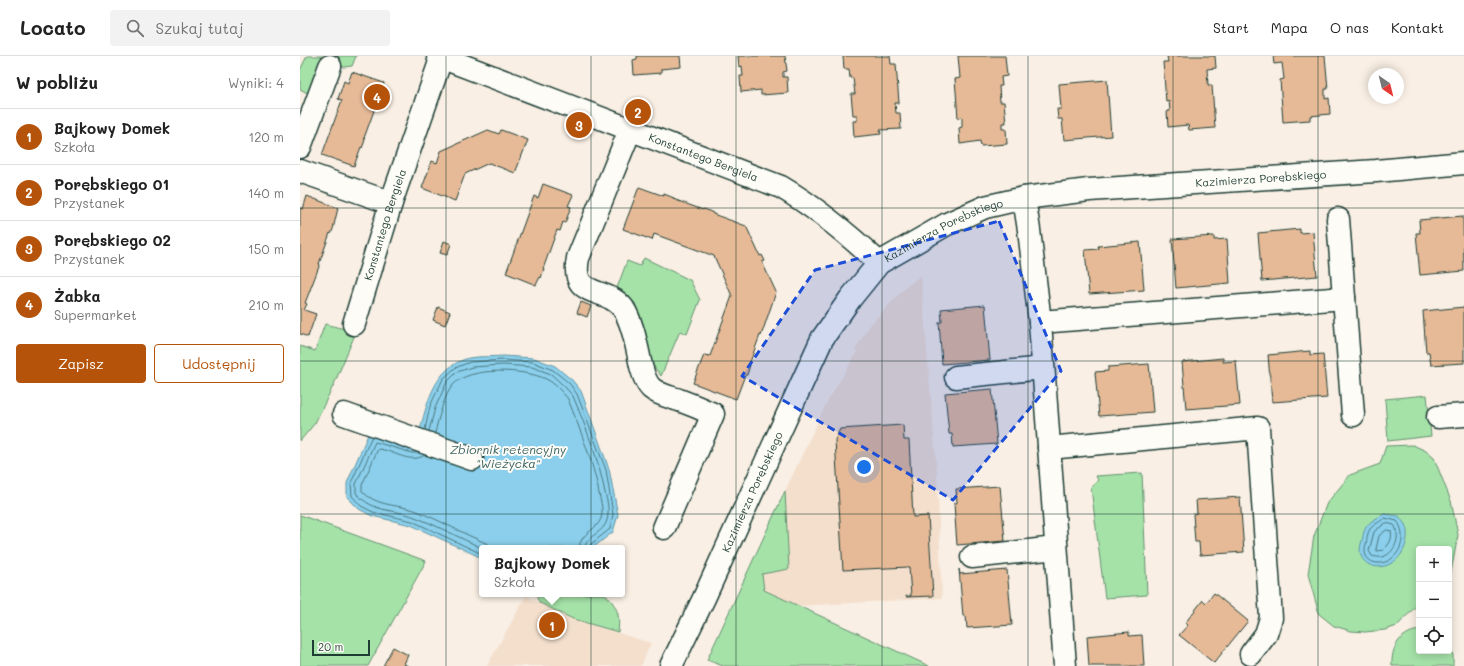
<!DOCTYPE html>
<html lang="pl">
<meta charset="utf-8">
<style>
:root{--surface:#fff;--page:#f2f2f2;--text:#222;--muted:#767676;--line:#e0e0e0;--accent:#b45309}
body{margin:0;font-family:Mali,sans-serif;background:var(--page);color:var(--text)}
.controls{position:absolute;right:12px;bottom:12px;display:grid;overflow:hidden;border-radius:4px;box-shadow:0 2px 10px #0003}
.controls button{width:36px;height:36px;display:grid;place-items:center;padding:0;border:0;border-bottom:1px solid var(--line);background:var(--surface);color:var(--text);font:20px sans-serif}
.compass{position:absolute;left:1068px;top:12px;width:36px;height:36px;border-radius:50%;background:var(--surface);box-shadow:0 2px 10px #0003;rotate:145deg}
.scale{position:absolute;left:12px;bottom:10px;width:58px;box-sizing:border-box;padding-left:4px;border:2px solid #1f3d34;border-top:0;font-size:11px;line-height:14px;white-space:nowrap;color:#1f3d34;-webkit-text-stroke:3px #fdfcf7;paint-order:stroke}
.you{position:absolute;left:564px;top:411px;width:14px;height:14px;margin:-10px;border:3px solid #fff;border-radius:50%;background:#1a73e8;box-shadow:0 0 0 6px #1a73e833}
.badge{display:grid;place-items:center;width:26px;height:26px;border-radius:50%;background:var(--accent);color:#fff;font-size:13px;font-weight:700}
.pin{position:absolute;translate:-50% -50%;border:2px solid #fff;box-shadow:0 1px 4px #0006}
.popup{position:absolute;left:179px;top:489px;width:146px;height:52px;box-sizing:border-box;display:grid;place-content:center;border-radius:4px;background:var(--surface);filter:drop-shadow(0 1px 3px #0005);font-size:13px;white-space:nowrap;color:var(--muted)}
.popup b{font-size:15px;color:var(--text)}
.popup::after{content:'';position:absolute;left:50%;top:100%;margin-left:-8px;border:8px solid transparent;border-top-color:var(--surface)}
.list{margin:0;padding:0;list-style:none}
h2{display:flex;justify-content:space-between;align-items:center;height:52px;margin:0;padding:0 16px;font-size:17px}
h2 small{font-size:13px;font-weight:400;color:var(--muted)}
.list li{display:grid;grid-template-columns:26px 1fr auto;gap:12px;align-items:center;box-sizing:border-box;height:56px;padding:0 16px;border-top:1px solid var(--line)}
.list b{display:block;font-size:15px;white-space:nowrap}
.list p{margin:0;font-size:13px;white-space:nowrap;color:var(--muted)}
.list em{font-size:13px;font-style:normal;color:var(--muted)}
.actions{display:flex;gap:8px;padding:12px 16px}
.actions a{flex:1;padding:9px 0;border:1px solid var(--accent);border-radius:4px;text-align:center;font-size:14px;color:var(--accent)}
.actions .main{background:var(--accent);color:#fff}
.icon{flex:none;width:22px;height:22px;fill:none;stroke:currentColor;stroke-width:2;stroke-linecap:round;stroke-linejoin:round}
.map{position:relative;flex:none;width:1164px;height:610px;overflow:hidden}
header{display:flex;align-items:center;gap:24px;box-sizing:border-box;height:56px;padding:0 20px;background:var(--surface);border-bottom:1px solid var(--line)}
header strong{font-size:19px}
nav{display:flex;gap:22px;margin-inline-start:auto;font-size:14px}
.search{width:280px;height:36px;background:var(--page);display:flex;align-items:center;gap:10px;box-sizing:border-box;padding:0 14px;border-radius:4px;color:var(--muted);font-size:15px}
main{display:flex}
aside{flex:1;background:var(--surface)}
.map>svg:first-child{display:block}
.built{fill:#f4dfcd}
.green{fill:#a5e2a8;stroke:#62906e}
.water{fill:#8bcfec;stroke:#6095a2}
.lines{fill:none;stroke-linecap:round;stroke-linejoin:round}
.shore{stroke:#4a777e;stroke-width:1}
.building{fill:#e7ba97;stroke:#1f3d34}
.minor-casing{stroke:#1f3d34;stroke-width:25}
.minor{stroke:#fdfcf7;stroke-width:22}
.marked{fill:#1d4ed8;fill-opacity:0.2;stroke:#1d4ed8;stroke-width:3;stroke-dasharray:8 5;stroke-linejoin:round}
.grid{fill:none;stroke:#1f3d34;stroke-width:1;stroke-opacity:0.55}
.labels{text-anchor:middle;stroke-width:4;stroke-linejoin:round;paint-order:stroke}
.street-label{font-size:11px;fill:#1f3d34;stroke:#fdfcf7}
.water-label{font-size:12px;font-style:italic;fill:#3a6262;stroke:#fdfcf7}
</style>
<header>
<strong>Locato</strong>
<div class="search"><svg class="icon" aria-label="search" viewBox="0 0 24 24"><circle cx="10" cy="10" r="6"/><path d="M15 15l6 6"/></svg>Szukaj tutaj</div>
<nav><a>Start</a><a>Mapa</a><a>O nas</a><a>Kontakt</a></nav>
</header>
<main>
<aside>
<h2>W pobliżu<small>Wyniki: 4</small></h2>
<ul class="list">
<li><span class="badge">1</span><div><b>Bajkowy Domek</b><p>Szkoła</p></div><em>120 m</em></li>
<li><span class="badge">2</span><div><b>Porębskiego 01</b><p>Przystanek</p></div><em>140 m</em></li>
<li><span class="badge">3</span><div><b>Porębskiego 02</b><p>Przystanek</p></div><em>150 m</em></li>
<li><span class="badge">4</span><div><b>Żabka</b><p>Supermarket</p></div><em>210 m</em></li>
</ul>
<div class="actions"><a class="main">Zapisz</a><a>Udostępnij</a></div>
</aside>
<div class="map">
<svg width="1164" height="610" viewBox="0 0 1164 610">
<rect width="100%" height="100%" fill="#f9efe4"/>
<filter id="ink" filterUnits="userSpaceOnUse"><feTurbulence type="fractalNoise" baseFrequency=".025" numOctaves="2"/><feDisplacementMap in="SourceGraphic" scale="8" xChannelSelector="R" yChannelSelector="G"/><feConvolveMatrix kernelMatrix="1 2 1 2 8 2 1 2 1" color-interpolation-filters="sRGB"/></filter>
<g filter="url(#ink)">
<g class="built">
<path d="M621 219 637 418 642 542 498 550 464 534 462 518 489 513 485 435 526 348 557 296 555 294 570 269 605 232Z"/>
<path d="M226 540 273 563 351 587 341 610H187Z"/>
</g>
<g class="green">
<path d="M7 0H56L52 10 44 11 26 4 11 39 0 33V14Z"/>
<path d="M344 202 390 224 400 244 387 278 380 275 361 320 353 309 335 247 317 232 327 205 340 210Z"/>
<path d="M25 268C36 271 46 273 56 276L35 326 15 367 0 385V290L15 295Z"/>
<path d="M1127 339 1131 380 1088 385 1085 343Z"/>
<path d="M1113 389 1126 395 1134 402 1151 445 1158 479 1151 516 1149 521V493H1119V547L1097 570 1085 574 1065 576 1051 575 1034 570 1019 558 1008 518 1014 480 1027 447 1050 419 1080 408 1086 390Z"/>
<path d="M842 417 847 539 805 542 791 432 798 424 796 420Z"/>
<path d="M485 435 489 513 462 518 464 534 629 610H423L407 604Z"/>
<path d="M0 459 126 505 68 610H0Z"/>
<path d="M239 538H305C318 551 320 559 318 576L273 563 240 547 237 542Z"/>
<path d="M1119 574V595H1149V588L1153 599V610H1092C1091 591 1100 577 1119 574Z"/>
</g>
<g class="water">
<path d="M203 300 234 302 255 310 272 324 281 335 309 413 318 459 313 476 294 491 291 492H182V502L111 469 72 460 59 453 47 441V427L70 374 119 378C127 347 134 311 169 302 180 300 193 301 203 300Z"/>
<path d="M1084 458 1099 460C1101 464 1105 467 1106 471 1110 484 1103 502 1090 508 1074 516 1056 506 1061 488 1063 483 1063 474 1067 470 1070 465 1079 461 1084 458Z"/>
</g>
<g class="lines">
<g class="shore">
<path d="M125 374 130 350 143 323 155 312 170 306 203 304 233 306 253 314 269 327 277 338 306 414 313 458 310 473 291 488 290 492"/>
<path d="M129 375 135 352 147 326 157 316 172 311 203 309 232 311 251 318 265 331 273 340C286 372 299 404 305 437 307 444 309 452 308 458 307 479 286 477 285 492"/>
<path d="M135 377C138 364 144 339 153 329 169 310 225 313 246 323 255 327 262 336 268 343 280 374 293 405 299 437 300 444 303 451 302 458 301 474 280 475 279 492"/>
<path d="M72 380 51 427 52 440 61 450 73 456 112 465 182 498"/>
<path d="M117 397H112L75 386 56 428V437C75 458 92 452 115 461 138 470 160 482 182 492"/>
<path d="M125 399C110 409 93 394 78 393L62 429V435C77 451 98 448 117 455 141 465 164 478 188 488L193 492"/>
<path d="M1085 462 1097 465C1106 477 1103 497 1088 505 1074 511 1061 503 1066 488 1067 484 1067 477 1070 473 1073 469 1081 465 1085 462Z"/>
<path d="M1086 467 1094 469C1101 479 1096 495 1085 500 1081 502 1076 501 1072 500L1069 495 1074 476Z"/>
<path d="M1087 474 1091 475C1093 483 1089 489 1083 494L1077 495 1076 493 1079 480Z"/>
</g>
</g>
<g class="building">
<path d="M337 0H380L381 11 361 13V17L334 19 333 4 337 3Z"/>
<path d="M438 0H485L487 15 483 16V21H487L488 37 461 39V34L441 36 440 20H443L442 10 439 11Z"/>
<path d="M543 0H590L591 8H596L599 47H595L596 57H600L601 73 580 74 581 78 554 81 553 65H557V59H553L551 38H555L553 22H550L549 13H544Z"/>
<path d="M658 0H705L707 20 701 21 702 30H699L700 46H704L706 67H702V73H706L707 88 681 90 680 85 660 88 659 72 662 71V61L658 62 655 23 660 22Z"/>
<path d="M867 0H915L916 12 907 13 908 29H912L915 72 889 74 888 69 868 71 867 55H870L869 45 866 46 863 6H868Z"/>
<path d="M973 0H1025L1028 33H1025V43L1029 42 1030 58 1010 60V64L983 66 980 24 984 23 982 7 974 8Z"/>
<path d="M52 16 84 27 78 49 75 52 64 82 65 83 64 87 62 92 61 91 54 110 22 99 42 44 38 43 44 25 48 27Z"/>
<path d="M807 24 811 80 764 84 762 63H758L757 53H761L759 28Z"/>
<path d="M188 74 199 78 201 74 228 84 215 117 189 107 165 118 155 145 122 132 132 105 137 107 141 95Z"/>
<path d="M243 128 273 139 268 150 271 151 265 167 263 166 260 175 257 174 243 213H244L241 222 240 221 236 229 206 217 234 140 238 142Z"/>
<path d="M339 131 364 140V138L374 142 373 143 403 154V153L407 154 413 157V158L446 170 460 200 462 199 465 205 462 206 476 236 461 280 460 279 449 309H450L447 319H445L436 343 393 327 404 299 410 300 432 240 414 200 354 178 352 184 323 173Z"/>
<path d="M7 140 38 152 33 173 31 178 30 177 19 208H20L5 247 7 248 4 254 16 258 8 281 0 278V152L3 153Z"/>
<path d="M1163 160 1164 215 1120 219 1116 177H1120L1119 164Z"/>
<path d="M1000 173V177L1013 176 1017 220 962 225 958 177Z"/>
<path d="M914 180V184L927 183 930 227 876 232 872 183Z"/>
<path d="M144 185 151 188 147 199 140 197Z"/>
<path d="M840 186 844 234 789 238 785 194 799 193 798 190Z"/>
<path d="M281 246 291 250 287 261 277 257Z"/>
<path d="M685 249 690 304 642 308 639 266H642L641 253Z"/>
<path d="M138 251 150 256 145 269 133 264Z"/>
<path d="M1164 251V307L1131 309 1129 296H1126L1123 255Z"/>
<path d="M1010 295V299L1023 298 1027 342 972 346 968 299Z"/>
<path d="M923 302V306L936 305 940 349 886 353 882 306Z"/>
<path d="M849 308 853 356 799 360 795 316 808 315V311Z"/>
<path d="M692 333 697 388 653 391 652 378H649L645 337Z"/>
<path d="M603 369 604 384H609L613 461 628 460 633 540 606 541V540H611L609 511 543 514 535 384 540 373Z"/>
<path d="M700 430 705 485 657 489 654 447H657L656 433Z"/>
<path d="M940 441 944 496 900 499 899 486H895L893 458 897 457 896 444Z"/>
<path d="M659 513 660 518 707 514 712 569 667 572 666 560H663Z"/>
<path d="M914 537 948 565 914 607 879 579 888 569 885 567 903 544 906 547Z"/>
<path d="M829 576V580L842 579 844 610H789L787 580Z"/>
<path d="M93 591 108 599 104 608 108 610H83Z"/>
</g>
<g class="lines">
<g class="minor-casing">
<g id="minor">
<path id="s1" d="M138 0 481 131C517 152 549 179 579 207"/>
<path d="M330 74 278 202C270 244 305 229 323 252 333 267 337 292 341 310 343 317 345 326 351 332 359 339 370 341 379 344 390 348 402 353 413 358L364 472"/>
<path d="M0 91 30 10"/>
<path d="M0 115 91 147"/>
<path d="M724 142 729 174 740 266 765 610"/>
<path d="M1038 163 1053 359"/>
<path d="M740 266 1044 242"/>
<path id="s2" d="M54 268 91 147 142 0"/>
<path d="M656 321 743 312"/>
<path d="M44 358 172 403"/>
<path d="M1138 361 1164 359"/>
<path d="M749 392 958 372 971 562 966 578 951 598"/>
<path d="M672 501 756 492"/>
<path id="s3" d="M371 610 404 542 522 283 550 243 579 207 647 168 685 151 724 142 789 134 1076 115 1164 107"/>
</g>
</g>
<use href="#minor" class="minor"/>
</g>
</g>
<path class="marked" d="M699 165 761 315 653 444 442 320 515 214Z"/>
<path class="grid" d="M146 0V610M291 0V610M436 0V610M582 0V610M728 0V610M873 0V610M1018 0V610M0 152H1164M0 305H1164M0 458H1164"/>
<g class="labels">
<g class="street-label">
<text dy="4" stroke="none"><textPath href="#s1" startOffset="284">Konstantego Bergiela</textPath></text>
<text dy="4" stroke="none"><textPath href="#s3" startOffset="853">Kazimierza Porębskiego</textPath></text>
<text dy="4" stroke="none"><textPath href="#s2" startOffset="104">Konstantego Bergiela</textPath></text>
<text dy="4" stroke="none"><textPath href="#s3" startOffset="528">Kazimierza Porębskiego</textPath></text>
<text dy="4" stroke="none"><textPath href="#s3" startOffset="192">Kazimierza Porębskiego</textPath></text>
</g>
<g class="water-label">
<text x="208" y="398">Zbiornik retencyjny<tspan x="208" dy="14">"Wieżycka"</tspan></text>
</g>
</g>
</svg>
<div class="controls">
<button>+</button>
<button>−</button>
<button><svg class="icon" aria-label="locate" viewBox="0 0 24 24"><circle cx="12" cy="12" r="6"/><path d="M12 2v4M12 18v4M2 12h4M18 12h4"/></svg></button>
</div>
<svg class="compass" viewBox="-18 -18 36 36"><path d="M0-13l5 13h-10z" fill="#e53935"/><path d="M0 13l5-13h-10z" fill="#767676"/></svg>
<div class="scale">20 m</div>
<div class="you"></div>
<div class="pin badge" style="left:252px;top:569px">1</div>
<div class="popup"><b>Bajkowy Domek</b>Szkoła</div>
<div class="pin badge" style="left:338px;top:56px">2</div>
<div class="pin badge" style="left:279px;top:69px">3</div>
<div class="pin badge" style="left:77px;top:41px">4</div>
</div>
</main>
